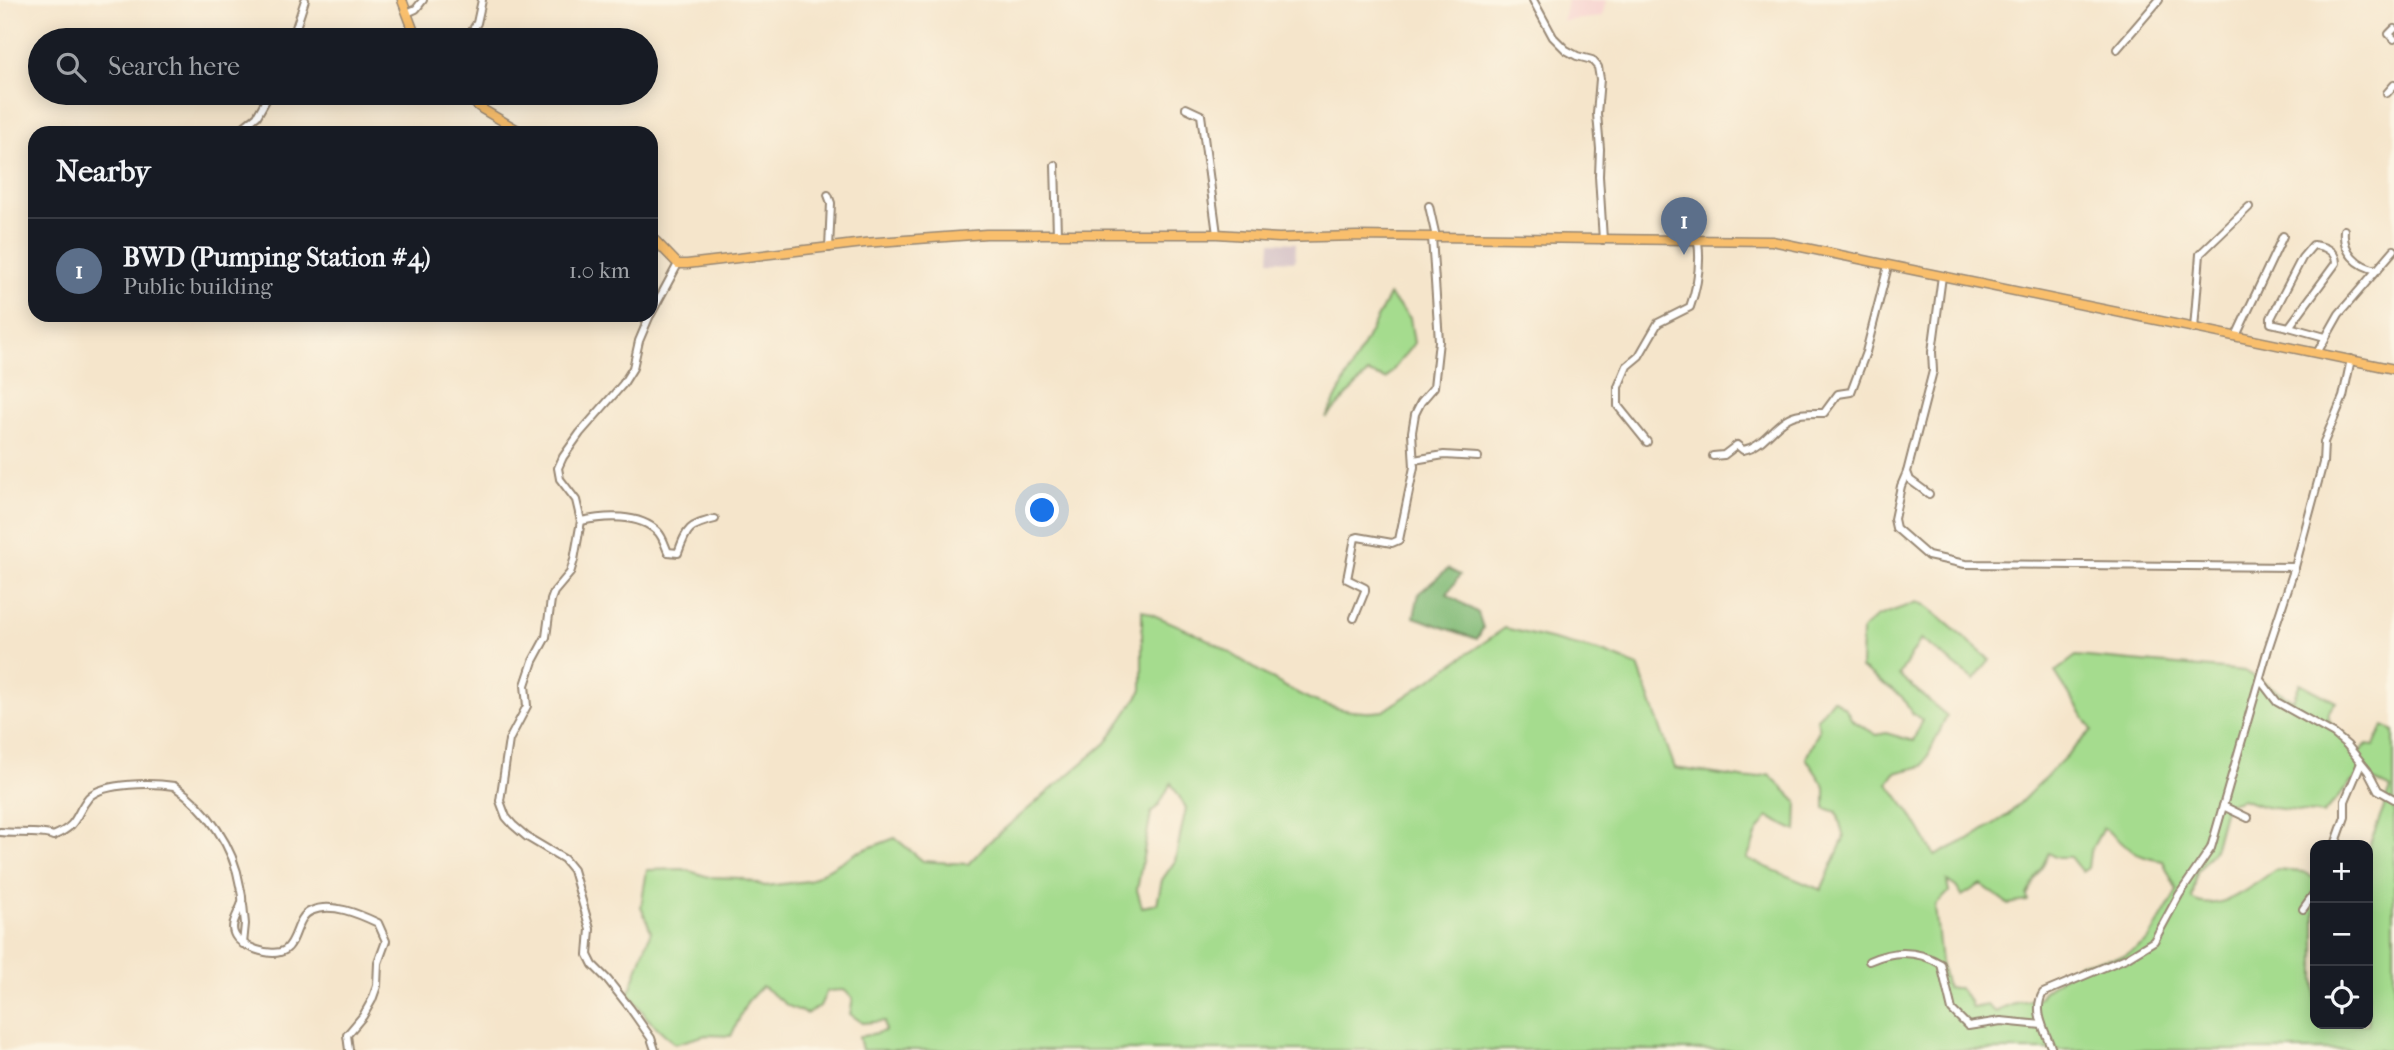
<!DOCTYPE html>
<meta charset="utf-8">
<style>
:root{--surface:#171b24;--page:#20242c;--text:#f1f3f6;--muted:#9ea1a6;--line:#363941;--accent:#c8321e}
body{margin:0;font-family:"IM FELL French Canon",serif;background:var(--page);color:var(--text)}
.controls{position:absolute;right:21px;bottom:21px;display:grid;overflow:hidden;border-radius:14px;box-shadow:0 4px 18px #0003}
.controls button{width:63px;height:63px;display:grid;place-items:center;padding:0;border:0;border-bottom:2px solid var(--line);background:var(--surface);color:var(--text);font:35px sans-serif}
.you{position:absolute;left:1043px;top:511px;width:24px;height:24px;margin:-18px;border:5px solid #fff;border-radius:50%;background:#1a73e8;box-shadow:0 0 0 10px #1a73e833}
.badge{display:grid;place-items:center;width:46px;height:46px;border-radius:50%;background:var(--accent);color:#fff;font-size:23px;font-weight:700}
.pin{position:absolute;translate:-50% -58px;filter:drop-shadow(0 2px 4px #0008)}
.pin::after{content:'';position:absolute;top:37px;width:24px;height:21px;background:inherit;clip-path:polygon(0 0,100% 0,50% 100%)}
.list{margin:0;padding:0;list-style:none}
h2{display:flex;justify-content:space-between;align-items:center;height:91px;margin:0;padding:0 28px;font-size:30px}
h2 small{font-size:23px;font-weight:400;color:var(--muted)}
.list li{display:grid;grid-template-columns:46px 1fr auto;gap:21px;align-items:center;box-sizing:border-box;height:105px;padding:0 28px;border-top:2px solid var(--line)}
.list b{display:block;font-size:26px;white-space:nowrap}
.list p{margin:0;font-size:23px;white-space:nowrap;color:var(--muted)}
.list em{font-size:23px;font-style:normal;color:var(--muted)}
.icon{flex:none;width:38px;height:38px;fill:none;stroke:currentColor;stroke-width:2;stroke-linecap:round;stroke-linejoin:round}
.map{position:relative;flex:none;width:2394px;height:1050px;overflow:hidden}
.search{position:absolute;background:var(--surface);box-shadow:0 4px 18px #0003;left:28px;top:28px;width:630px;height:77px;display:flex;align-items:center;gap:18px;box-sizing:border-box;padding:0 24px;border-radius:38px;color:var(--muted);font-size:26px}
.panel{position:absolute;background:var(--surface);box-shadow:0 4px 18px #0003;left:28px;top:126px;width:630px;height:196px;border-radius:21px}
.map>svg:first-child{display:block}
.built{fill:#f7d0ce}
.industrial{fill:#d2bec4}
.green{fill:#a5dc8e;stroke:#708356;stroke-width:2;fill-rule:evenodd}
.forest{fill:#84bc79;stroke:#60734c;stroke-width:2}
.lines{fill:none;stroke-linecap:round;stroke-linejoin:round}
.minor-casing{stroke:#988874;stroke-width:10}
.major-casing{stroke:#988874;stroke-width:11}
.minor{stroke:#fff;stroke-width:6}
.major{stroke:#f9bf6d;stroke-width:8}
</style>
<div class="map">
<svg width="2394" height="1050" viewBox="0 0 2394 1050">
<rect width="100%" height="100%" fill="#fcf5e5"/>
<filter id="ink" filterUnits="userSpaceOnUse"><feTurbulence type="fractalNoise" baseFrequency=".0143" numOctaves="2"/><feDisplacementMap in="SourceGraphic" scale="14" xChannelSelector="R" yChannelSelector="G"/><feConvolveMatrix kernelMatrix="1 2 1 2 8 2 1 2 1" color-interpolation-filters="sRGB"/></filter>
<filter id="wash" filterUnits="userSpaceOnUse"><feTurbulence type="fractalNoise" baseFrequency=".00686" numOctaves="4" result="noise"/><feDisplacementMap in="SourceGraphic" scale="28" xChannelSelector="R" yChannelSelector="G"/><feGaussianBlur stdDeviation="1.57" result="paint"/><feColorMatrix in="noise" values="0 0 0 0 0 0 0 0 0 0 0 0 0 0 0 0 0 1.4 0 .05"/><feComposite in="paint" operator="in"/></filter>
<g filter="url(#wash)">
<rect width="100%" height="100%" fill="#f5e5cb"/>
<path class="built" d="M1567 0H1606L1602 17 1563 21Z"/>
<path class="industrial" d="M1271 242 1296 243 1295 261 1270 260Z"/>
<g class="green">
<path d="M1389 295 1410 318 1414 343 1386 379 1368 373 1326 418Z"/>
<path d="M1917 602 1925 605 1990 660 1974 680 1921 639 1899 675 1947 716 1923 766 1895 773 1888 783 1910 813 1935 856 1966 840 1967 841 2009 814 2092 730 2055 672 2076 656 2245 671 2293 700 2300 683 2336 702C2317 721 2339 728 2348 739 2351 743 2354 749 2357 754L2366 745 2374 746 2383 726 2394 731V1050H862L859 1037 885 1031 884 1021 863 1023 850 1014 853 998 844 990 827 991 820 1006 807 1014 788 1006 762 986 747 1002 731 1036 706 1035 675 1044 648 1019 629 993 651 931 641 907 647 870 683 869 709 877 739 878 765 886 808 881 858 852 895 838 923 861 968 864 989 842 1106 743 1142 690V610C1167 621 1193 631 1216 644 1268 675 1321 720 1384 711L1505 628 1602 652 1638 666 1675 768 1748 779 1769 774 1797 802 1796 831 1768 817 1758 831 1747 859 1821 890 1844 838 1837 812 1825 808V787L1806 758 1819 730 1817 719 1833 699 1846 709 1852 720 1877 735 1886 733 1913 741 1922 720 1911 712 1902 697 1861 668 1862 630 1876 617ZM2359 774 2391 789 2368 849V1024H2315V879L2303 872 2275 870C2253 885 2219 915 2192 899L2197 872 2214 850 2224 812 2230 803 2242 799 2265 807 2323 814ZM1171 783 1186 808 1175 861 1162 880 1157 904 1142 907 1137 890 1151 813 1159 805ZM2103 828C2128 845 2130 857 2163 861L2177 891 2148 941 2124 956 2080 963 2043 992 2038 999 2018 1002 1995 1012 1987 1005 1972 1008 1970 1001 1959 988H1947L1941 962 1935 906 1949 892 1947 881 1956 887 1962 896 1981 884 2008 904 2028 901 2027 895 2049 853 2055 857H2070L2082 872 2088 868 2090 852Z"/>
</g>
<path class="forest" d="M1448 569 1460 575 1447 594 1478 613 1483 628 1477 639 1414 617 1419 593Z"/>
</g>
<g filter="url(#ink)">
<g class="lines">
<g class="minor-casing">
<g id="minor">
<path d="M1533 0 1553 37 1566 50 1577 56 1592 60 1598 67 1600 79 1597 114 1600 149 1599 176 1603 240"/>
<path d="M407 13 416 9 423 0"/>
<path d="M2394 29 2389 34 2394 39"/>
<path d="M292 40 305 0"/>
<path d="M466 40 477 23 482 0"/>
<path d="M2117 49 2159 0"/>
<path d="M2387 93 2394 85"/>
<path d="M1186 108 1201 115 1217 234"/>
<path d="M236 133 257 116 270 93"/>
<path d="M1055 165 1057 234"/>
<path d="M828 195 831 203 829 248"/>
<path d="M1429 206 1436 237"/>
<path d="M2344 230C2342 251 2357 267 2378 270"/>
<path d="M2313 245C2324 246 2336 251 2336 263L2289 327 2271 323V318L2302 258Z"/>
<path d="M651 314 678 264"/>
<path d="M650 315 639 341 633 368 623 384 580 433 563 457 558 468 560 479 576 500 581 521 574 560 570 573 554 592 551 600 546 637 533 661 525 685 527 706 509 740 500 801 506 817 513 825 527 837 564 859 573 870 590 929 588 955 593 965 608 980 630 1008 651 1038 655 1050"/>
<path d="M2289 327 2325 337"/>
<path d="M2194 329 2200 254 2249 207"/>
<path d="M2236 336 2283 236"/>
<path d="M2317 353 2339 314 2394 250"/>
<path d="M1647 442 1618 406V387L1627 366 1639 356 1658 323 1690 307C1698 285 1701 264 1698 241"/>
<path d="M1713 456 1724 455 1737 445 1743 450C1761 447 1770 430 1785 420 1796 412 1811 413 1824 413L1838 394 1851 392 1866 352 1888 266"/>
<path d="M1414 460 1444 455 1478 457"/>
<path d="M1907 472 1901 486 1894 519 1896 528 1928 556 1965 564 2295 567"/>
<path d="M1929 494 1910 480 1907 472 1933 371 1932 352 1942 276"/>
<path d="M581 521C604 516 639 513 658 532 663 537 665 546 668 552L678 553C687 528 689 525 715 519"/>
<path d="M1354 618 1365 591V588L1347 579 1355 538 1358 537 1392 543 1399 540 1414 467 1412 432 1415 414 1421 402 1434 387 1439 341 1432 237"/>
<path d="M2261 681 2277 702 2334 734 2347 745 2368 771 2378 790 2394 799"/>
<path d="M2223 806 2248 818"/>
<path d="M0 832C14 834 42 831 53 836 80 825 74 815 89 797 104 782 154 783 174 786 207 808 234 847 240 886 241 892 243 897 242 902 240 911 230 923 234 933 239 947 272 958 285 950 298 941 296 917 311 911 332 902 359 914 378 923L386 941 378 963 377 986 372 1000 363 1016 347 1035 349 1050"/>
<path d="M2335 845 2345 817V801L2361 763"/>
<path d="M2303 909 2315 892"/>
<path d="M243 944 245 924 243 904"/>
<path d="M1869 961C1893 950 1918 950 1941 964L1952 1010 1968 1026 2001 1021 2042 1025"/>
<path d="M2052 1050C2046 1032 2032 1011 2043 993L2126 958 2154 941 2179 895 2211 848 2268 649 2295 567 2323 463 2324 442 2343 397 2351 359"/>
</g>
</g>
<g class="major-casing">
<g id="major">
<path d="M402 0 417 40"/>
<path d="M461 93 482 109 523 133"/>
<path d="M651 236 678 264H687L864 243 986 234H1217L1279 238 1357 236 1772 241 2394 369"/>
</g>
</g>
<use href="#minor" class="minor"/>
<use href="#major" class="major"/>
</g>
</g>
</svg>
<div class="controls">
<button>+</button>
<button>−</button>
<button><svg class="icon" aria-label="locate" viewBox="0 0 24 24"><circle cx="12" cy="12" r="6"/><path d="M12 2v4M12 18v4M2 12h4M18 12h4"/></svg></button>
</div>
<div class="you"></div>
<div class="pin badge" style="left:1684px;top:255px;background:#5c6f8a">1</div>
<div class="search"><svg class="icon" aria-label="search" viewBox="0 0 24 24"><circle cx="10" cy="10" r="6"/><path d="M15 15l6 6"/></svg>Search here</div>
<section class="panel">
<h2>Nearby<small></small></h2>
<ul class="list">
<li><span class="badge" style="background:#5c6f8a">1</span><div><b>BWD (Pumping Station #4)</b><p>Public building</p></div><em>1.0 km</em></li>
</ul>
</section>
</div>
